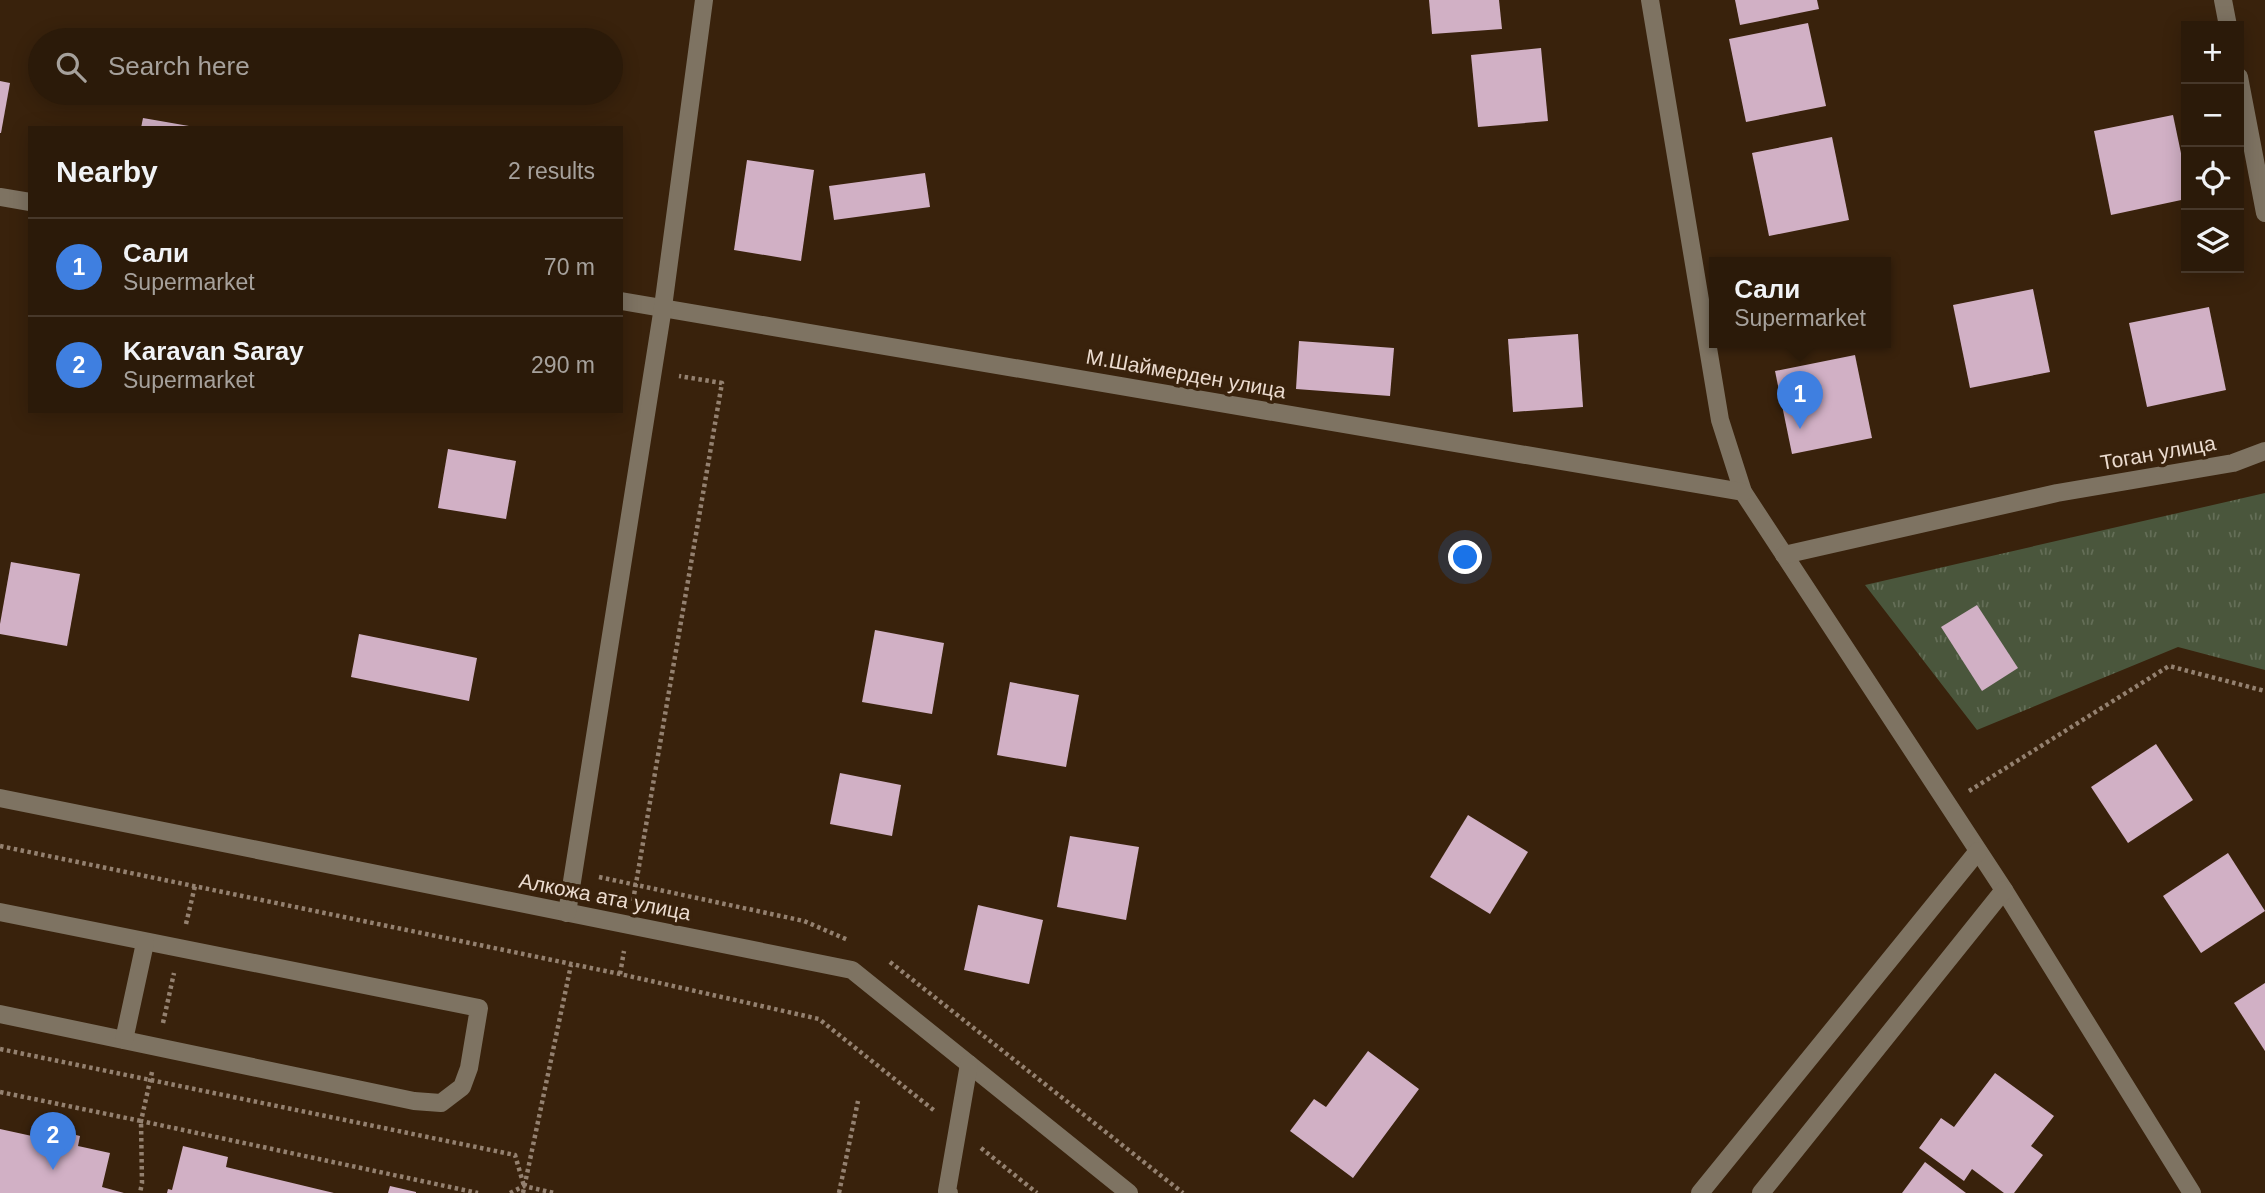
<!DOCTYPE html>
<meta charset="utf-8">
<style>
:root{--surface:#2b1a09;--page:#332312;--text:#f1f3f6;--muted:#a6a19c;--line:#47382a;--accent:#b45309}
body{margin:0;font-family:Helvetica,sans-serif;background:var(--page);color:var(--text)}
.controls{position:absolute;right:21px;top:21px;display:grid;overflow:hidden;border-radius:0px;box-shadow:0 4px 18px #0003}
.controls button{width:63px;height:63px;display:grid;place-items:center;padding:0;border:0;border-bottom:2px solid var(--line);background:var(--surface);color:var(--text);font:35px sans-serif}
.you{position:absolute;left:1466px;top:558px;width:24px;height:24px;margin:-18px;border:5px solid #fff;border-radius:50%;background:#1a73e8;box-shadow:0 0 0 10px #1a73e833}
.badge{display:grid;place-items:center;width:46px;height:46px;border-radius:50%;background:var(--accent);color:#fff;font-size:23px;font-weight:700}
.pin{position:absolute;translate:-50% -58px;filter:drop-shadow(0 2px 4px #0008)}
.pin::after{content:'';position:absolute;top:37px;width:24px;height:21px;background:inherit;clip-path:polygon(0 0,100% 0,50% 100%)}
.popup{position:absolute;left:1709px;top:257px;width:182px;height:91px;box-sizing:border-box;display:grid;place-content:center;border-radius:0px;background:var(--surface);filter:drop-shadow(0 2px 5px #0005);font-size:23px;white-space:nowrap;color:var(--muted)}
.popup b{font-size:26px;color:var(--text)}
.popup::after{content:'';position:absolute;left:50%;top:100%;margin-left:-14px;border:14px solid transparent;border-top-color:var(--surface)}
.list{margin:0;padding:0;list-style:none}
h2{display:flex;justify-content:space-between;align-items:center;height:91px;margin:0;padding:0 28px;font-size:30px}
h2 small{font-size:23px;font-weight:400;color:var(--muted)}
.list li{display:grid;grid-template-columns:46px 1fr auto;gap:21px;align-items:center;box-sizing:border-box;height:98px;padding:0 28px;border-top:2px solid var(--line)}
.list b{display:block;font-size:26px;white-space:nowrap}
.list p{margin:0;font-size:23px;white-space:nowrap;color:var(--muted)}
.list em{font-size:23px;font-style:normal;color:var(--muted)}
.icon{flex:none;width:38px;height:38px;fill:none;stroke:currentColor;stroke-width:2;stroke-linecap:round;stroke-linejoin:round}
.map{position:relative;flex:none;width:2265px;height:1193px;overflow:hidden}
.search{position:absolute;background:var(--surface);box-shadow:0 4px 18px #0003;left:28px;top:28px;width:595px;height:77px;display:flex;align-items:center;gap:18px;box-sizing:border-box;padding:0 24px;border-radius:38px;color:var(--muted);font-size:26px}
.panel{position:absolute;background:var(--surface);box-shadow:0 4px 18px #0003;left:28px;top:126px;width:595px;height:287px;border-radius:0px}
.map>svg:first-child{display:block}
.grass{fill:url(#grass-tufts)}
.building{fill:#d1b0c5}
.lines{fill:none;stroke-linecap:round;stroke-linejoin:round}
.path{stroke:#948170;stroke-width:4.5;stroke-dasharray:3.5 3.5;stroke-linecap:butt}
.minor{stroke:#7e7362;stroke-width:18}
.labels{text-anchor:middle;stroke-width:7;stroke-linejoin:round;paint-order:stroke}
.street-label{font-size:21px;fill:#ebdbcf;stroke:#39220c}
</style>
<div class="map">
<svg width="2265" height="1193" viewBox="0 0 2265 1193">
<defs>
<pattern id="grass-tufts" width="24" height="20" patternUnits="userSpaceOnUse" patternTransform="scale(1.75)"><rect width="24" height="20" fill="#4a563c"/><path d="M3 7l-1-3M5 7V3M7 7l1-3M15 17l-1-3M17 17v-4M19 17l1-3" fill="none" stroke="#646e57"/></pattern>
</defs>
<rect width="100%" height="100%" fill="#39220c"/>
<path class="grass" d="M2265 493V670L2178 647 1977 730 1865 585Z"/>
<g class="building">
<path d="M1429 0H1499L1502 29 1432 34Z"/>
<path d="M1735 0H1817L1819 9 1740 25Z"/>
<path d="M1808 23 1826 106 1746 122 1729 39Z"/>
<path d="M1541 48 1548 121 1478 127 1471 55Z"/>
<path d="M0 81 10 83 1 133H0Z"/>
<path d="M2173 115 2186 177V199L2111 215 2094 131Z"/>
<path d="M143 118 189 126V128H141Z"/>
<path d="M1832 137 1849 220 1769 236 1752 153Z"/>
<path d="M747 160 814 170 801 261 734 250Z"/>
<path d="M925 173 930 207 834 220 829 186Z"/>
<path d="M2033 289 2050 372 1970 388 1953 305Z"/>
<path d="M2209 307 2226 390 2147 407 2129 323Z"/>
<path d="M1578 334 1583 407 1513 412 1508 339Z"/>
<path d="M1299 341 1394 348 1390 396 1296 389Z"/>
<path d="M1855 355 1872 438 1792 454 1775 371Z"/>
<path d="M448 449 516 461 506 519 438 508Z"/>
<path d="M11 562 80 574 67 646 0 634V624Z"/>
<path d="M1977 605 2018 668 1982 691 1941 627Z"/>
<path d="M875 630 944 643 932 714 862 702Z"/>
<path d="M359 634 477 658 469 701 351 677Z"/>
<path d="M1010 682 1079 695 1066 767 997 755Z"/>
<path d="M2156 744 2193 800 2128 843 2091 787Z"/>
<path d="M840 773 901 785 892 836 830 824Z"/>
<path d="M1468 815 1528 852 1490 914 1430 877Z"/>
<path d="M1070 836 1139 847 1126 920 1057 907Z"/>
<path d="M2228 853 2265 911 2201 953 2163 896Z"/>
<path d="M978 905 1043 920 1029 984 964 970Z"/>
<path d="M2265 983V1051L2234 1003Z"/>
<path d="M1368 1051 1419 1089 1353 1178 1290 1131 1314 1099 1326 1107Z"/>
<path d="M1995 1073 2054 1116 2031 1146 2043 1155 2014 1193H2004L1972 1169 1964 1181 1919 1148 1941 1118 1954 1127Z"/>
<path d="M35 1125 80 1136 78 1146 110 1153 102 1187 124 1193H0V1129L32 1136Z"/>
<path d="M183 1146 228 1157 226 1167 334 1193H167L168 1189 172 1190Z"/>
<path d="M1925 1162 1966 1193H1902Z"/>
<path d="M390 1186 416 1192V1193H388Z"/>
</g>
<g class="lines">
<g class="path">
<path d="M1969 791 2169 666 2265 691"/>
<path d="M0 846 620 974 819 1019 936 1112"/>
<path d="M599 877 804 921 848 940"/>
<path d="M633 901 722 383 679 376"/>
<path d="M186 924 195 886"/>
<path d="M890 962 1183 1193"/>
<path d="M620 974 624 951"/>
<path d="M163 1023 174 973"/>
<path d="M0 1049 515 1155 524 1186"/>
<path d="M152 1072 141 1121 478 1193"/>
<path d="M0 1092 141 1121 142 1183 140 1193"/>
<path d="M981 1148 1037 1193"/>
<path d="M510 1193 524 1186 554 1193"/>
<path d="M523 1193 571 965"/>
<path d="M839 1193 858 1101"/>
</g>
<g class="minor">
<path d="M1650 0 1720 420 1743 492 2004 890 2192 1193"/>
<path d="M2223 0 2228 26"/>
<path d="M2239 77 2265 213"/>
<path d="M0 197 30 202"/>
<path d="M621 301 1743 492"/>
<path d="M1784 555 2057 493 2233 463 2265 451"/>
<path d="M0 798 852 970 1129 1193"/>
<path d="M0 912 479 1008 469 1068 462 1087 441 1103 414 1101 0 1014"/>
<path d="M567 913 663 307 704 0"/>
<path d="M124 1040 145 943"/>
<path d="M949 1193 947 1191 969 1064"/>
<path d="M1700 1193 1978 851"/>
<path d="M1761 1193 2004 890"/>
</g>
</g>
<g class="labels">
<g class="street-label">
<text transform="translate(1186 374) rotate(10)" y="7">М.Шаймерден улица</text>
<text transform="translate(2158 453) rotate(-10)" y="7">Тоган улица</text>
<text transform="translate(605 897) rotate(11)" y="7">Алкожа ата улица</text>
</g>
</g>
</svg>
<div class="controls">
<button>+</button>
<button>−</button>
<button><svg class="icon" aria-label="locate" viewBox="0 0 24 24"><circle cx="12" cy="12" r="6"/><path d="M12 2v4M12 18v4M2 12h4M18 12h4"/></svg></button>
<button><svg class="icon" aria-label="layers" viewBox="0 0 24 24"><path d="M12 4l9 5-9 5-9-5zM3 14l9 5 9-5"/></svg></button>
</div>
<div class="you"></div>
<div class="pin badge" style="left:1800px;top:429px;background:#3f7fe0">1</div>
<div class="popup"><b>Сали</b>Supermarket</div>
<div class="pin badge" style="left:53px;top:1170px;background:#3f7fe0">2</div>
<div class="search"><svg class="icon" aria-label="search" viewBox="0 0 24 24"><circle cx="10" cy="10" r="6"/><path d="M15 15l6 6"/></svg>Search here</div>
<section class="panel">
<h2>Nearby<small>2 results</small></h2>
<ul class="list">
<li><span class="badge" style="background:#3f7fe0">1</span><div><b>Сали</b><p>Supermarket</p></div><em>70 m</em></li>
<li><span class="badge" style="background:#3f7fe0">2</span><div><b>Karavan Saray</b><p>Supermarket</p></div><em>290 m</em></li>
</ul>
</section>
</div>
